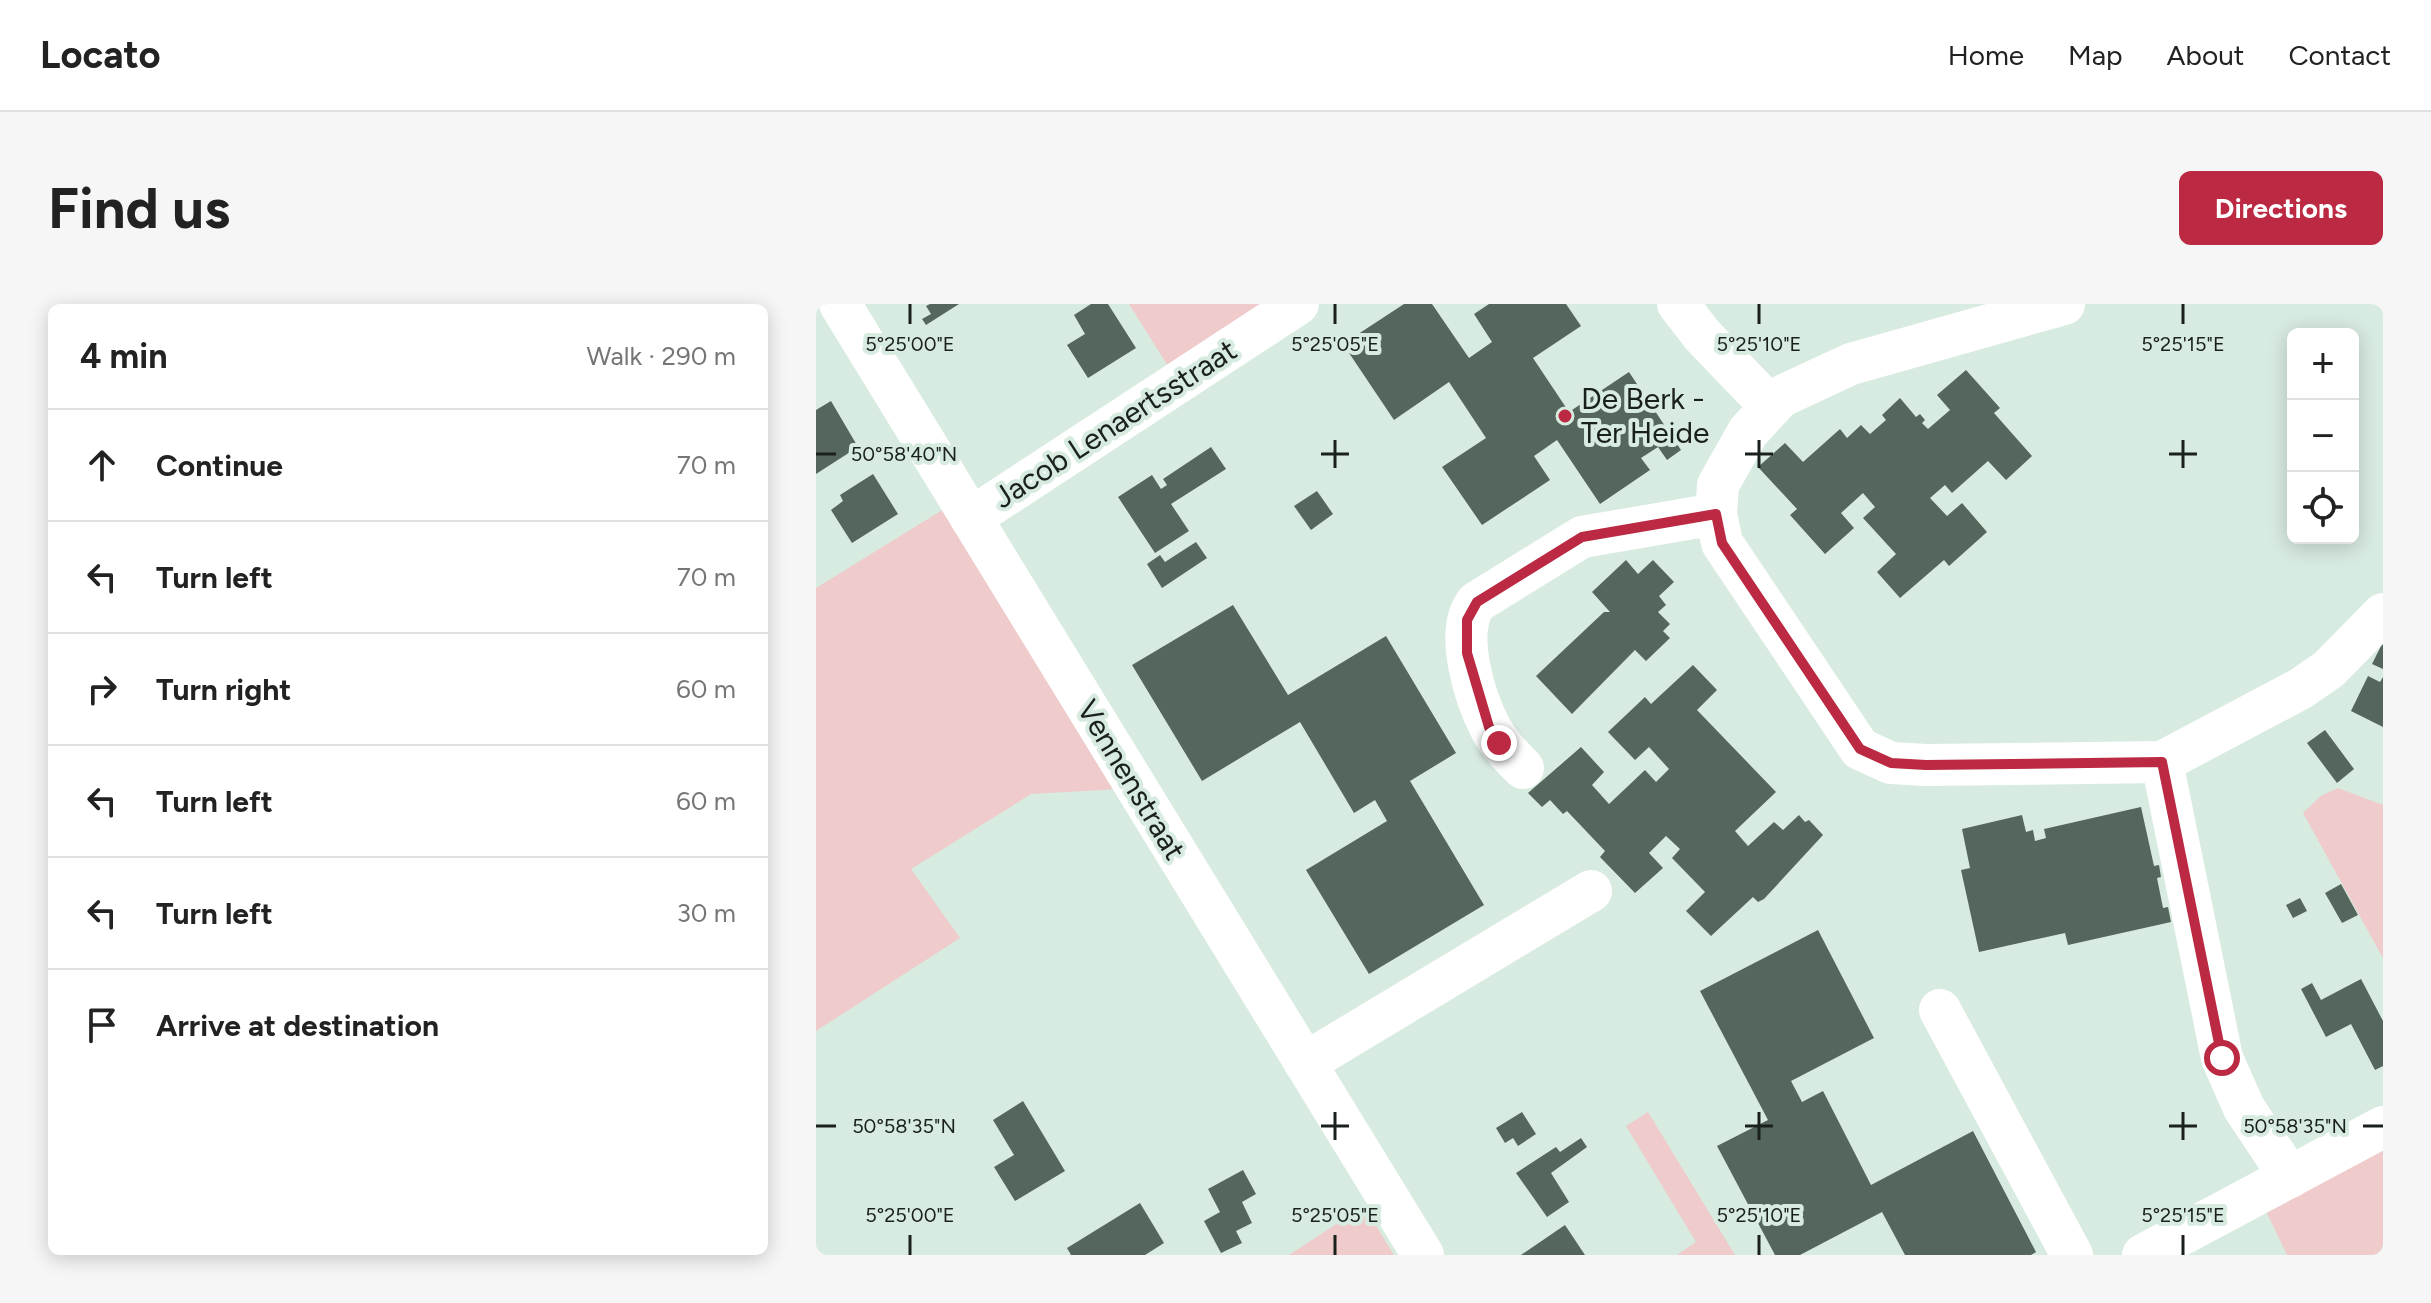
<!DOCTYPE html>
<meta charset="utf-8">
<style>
:root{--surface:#fff;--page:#f6f6f6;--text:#222;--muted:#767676;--line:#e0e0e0;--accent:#bb2942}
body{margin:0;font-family:Figtree,sans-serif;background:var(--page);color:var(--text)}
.controls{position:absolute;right:24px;top:24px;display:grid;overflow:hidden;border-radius:12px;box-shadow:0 4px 20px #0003}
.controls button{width:72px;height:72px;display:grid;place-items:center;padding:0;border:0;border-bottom:2px solid var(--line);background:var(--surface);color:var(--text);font:40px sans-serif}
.stop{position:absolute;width:24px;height:24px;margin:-18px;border:6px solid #bb2942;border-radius:50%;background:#fff}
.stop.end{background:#bb2942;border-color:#fff;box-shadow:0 2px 8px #0008}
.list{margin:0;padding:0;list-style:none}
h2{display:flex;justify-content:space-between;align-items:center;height:104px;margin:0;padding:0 32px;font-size:34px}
h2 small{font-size:26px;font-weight:400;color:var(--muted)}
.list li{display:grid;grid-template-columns:52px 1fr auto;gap:24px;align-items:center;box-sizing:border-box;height:112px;padding:0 32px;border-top:2px solid var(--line)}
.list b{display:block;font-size:30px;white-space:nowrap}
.list em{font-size:26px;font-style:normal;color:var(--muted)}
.icon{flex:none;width:44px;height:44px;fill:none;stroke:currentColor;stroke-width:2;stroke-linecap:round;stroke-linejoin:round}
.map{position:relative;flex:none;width:1567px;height:951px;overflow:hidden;border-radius:12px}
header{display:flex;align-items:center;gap:48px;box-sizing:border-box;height:112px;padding:0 40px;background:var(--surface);border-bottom:2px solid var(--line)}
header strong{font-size:38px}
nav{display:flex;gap:44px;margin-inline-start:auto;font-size:28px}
.intro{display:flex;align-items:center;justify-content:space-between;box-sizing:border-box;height:192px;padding:0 48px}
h1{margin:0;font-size:56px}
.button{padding:20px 36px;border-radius:12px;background:var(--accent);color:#fff;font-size:28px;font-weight:700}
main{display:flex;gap:48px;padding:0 48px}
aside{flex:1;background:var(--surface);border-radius:12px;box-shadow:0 4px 20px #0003}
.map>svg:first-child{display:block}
.green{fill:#efcbcb}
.building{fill:#55665c}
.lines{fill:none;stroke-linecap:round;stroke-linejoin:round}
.minor{stroke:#fff;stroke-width:42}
.route{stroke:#bb2942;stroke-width:10}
.ticks{fill:none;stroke:#1a211d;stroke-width:3}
.poi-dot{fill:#bb2942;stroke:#d8ebe0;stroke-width:3}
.labels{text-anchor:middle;stroke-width:8;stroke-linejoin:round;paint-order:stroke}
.poi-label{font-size:30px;fill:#1a211d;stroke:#d8ebe0;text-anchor:start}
.street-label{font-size:30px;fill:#1a211d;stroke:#d8ebe0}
.ticks-label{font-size:20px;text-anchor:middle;fill:#1a211d;stroke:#d8ebe0;stroke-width:8;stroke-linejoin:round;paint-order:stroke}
</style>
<header>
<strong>Locato</strong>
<nav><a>Home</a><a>Map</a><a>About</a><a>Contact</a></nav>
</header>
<div class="intro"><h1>Find us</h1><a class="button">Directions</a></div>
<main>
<aside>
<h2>4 min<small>Walk · 290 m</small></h2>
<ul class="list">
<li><svg class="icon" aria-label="ahead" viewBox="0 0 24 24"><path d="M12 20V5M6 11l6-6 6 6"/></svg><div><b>Continue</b></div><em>70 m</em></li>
<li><svg class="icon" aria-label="left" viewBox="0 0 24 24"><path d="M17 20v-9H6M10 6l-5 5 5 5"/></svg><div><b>Turn left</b></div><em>70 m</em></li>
<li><svg class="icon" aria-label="right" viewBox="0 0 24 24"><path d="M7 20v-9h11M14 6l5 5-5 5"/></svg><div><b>Turn right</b></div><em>60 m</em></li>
<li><svg class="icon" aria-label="left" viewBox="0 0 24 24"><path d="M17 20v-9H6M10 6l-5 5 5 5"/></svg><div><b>Turn left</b></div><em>60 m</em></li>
<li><svg class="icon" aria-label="left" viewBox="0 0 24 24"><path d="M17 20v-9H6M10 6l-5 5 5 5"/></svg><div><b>Turn left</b></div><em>30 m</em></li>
<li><svg class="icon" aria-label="arrive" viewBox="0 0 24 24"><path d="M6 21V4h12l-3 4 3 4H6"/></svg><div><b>Arrive at destination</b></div></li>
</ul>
</aside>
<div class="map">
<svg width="1567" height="951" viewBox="0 0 1567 951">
<rect width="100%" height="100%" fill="#d8ebe0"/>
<g class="green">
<path d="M313 0H452L352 62Z"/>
<path d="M128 205 304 485 215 490 95 565 144 634 0 727V284Z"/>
<path d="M1522 484 1567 501V654L1487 509 1505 492Z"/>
<path d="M832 808 919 951H861L880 938 810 822Z"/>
<path d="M1567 838V951H1471L1448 903Z"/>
<path d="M548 902 578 951H473Z"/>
</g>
<g class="building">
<path d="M114 0H143L110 21 106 15 115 10 110 2Z"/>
<path d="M275 0H292L320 44 272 74 251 41 269 30 258 11Z"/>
<path d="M588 0H616L653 54 676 38 658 10 673 0H750L765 22 717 54 753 108 813 68 865 146 851 156 842 143 825 154 834 166 784 200 741 136 718 152 734 176 666 221 626 163 670 134 633 78 578 116 527 40Z"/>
<path d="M1150 66 1184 104 1178 109 1216 152 1190 176 1172 157 1136 189 1129 181 1114 194 1131 212 1146 199 1171 228 1133 262 1128 256 1084 294 1061 268 1080 250 1047 214 1059 203 1047 189 1025 209 1038 224 1009 250 974 211 981 205 942 163 969 139 987 158 1024 125 1031 134 1045 121 1054 130 1070 116 1066 111 1084 94 1100 113 1104 110 1109 116 1106 119 1112 125 1134 106 1121 91Z"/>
<path d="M15 97 42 143 0 170V106Z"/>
<path d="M395 143 410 165 355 200 373 227 339 249 302 193 336 171 345 185 351 181 347 175Z"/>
<path d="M57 170 82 210 36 239 15 206 27 197 24 191Z"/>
<path d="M501 187 517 210 495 226 478 202Z"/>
<path d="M380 238 391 254 346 284 331 260 344 251 349 258Z"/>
<path d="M810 256 822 270 837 256 858 278 843 292 850 301 842 308 854 320 847 327 854 334 830 357 819 346 756 410 720 372 788 308H794L776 288Z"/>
<path d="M417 301 472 391 570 332 640 449 594 477 668 601 553 670 490 566 571 517 559 496 538 509 484 418 386 477 316 361Z"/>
<path d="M1567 338V365L1556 360Z"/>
<path d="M877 361 901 386 881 406 960 488 919 527 932 542 958 518 967 526 983 511 989 518 993 516 1007 531 948 595 942 598 937 593 895 632 870 607 889 588 856 554 864 545 850 532 833 549 847 564 819 589 784 553 789 547 751 507 747 510 734 496 726 503 712 489 765 443 788 468 776 481 793 500 829 466 840 478 853 465 833 443 819 456 792 428 829 393 835 400Z"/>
<path d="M1552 372 1564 378 1567 373V423L1535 407Z"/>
<path d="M1509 426 1538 465 1521 479 1491 439Z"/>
<path d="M1325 503 1338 562 1343 561 1345 573 1341 574 1347 604 1352 603 1355 618 1252 641 1249 629 1163 648 1145 566 1154 564 1146 525 1206 511 1210 528 1217 526 1219 537 1230 534 1228 525Z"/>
<path d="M1525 580 1542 611 1526 619 1509 589Z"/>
<path d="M1484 594 1491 607 1477 614 1470 601Z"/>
<path d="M1002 626 1058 734 975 777 986 798 1007 787 1055 881 1157 827 1220 948 1215 951H1089L1066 908 984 951H959L901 842 952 816 884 687Z"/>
<path d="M1545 675 1567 717V762L1559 766 1535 720 1510 733 1485 685 1496 679 1505 696Z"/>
<path d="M207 797 249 867 199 897 178 863 198 851 177 816Z"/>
<path d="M706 808 720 830 702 842 697 834 689 839 680 824Z"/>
<path d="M765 834 771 843 735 869 753 898 731 913 700 869 740 843 744 848Z"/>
<path d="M427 866 440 890 426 898 436 919 420 927 426 939 405 949 388 917 404 908 392 885Z"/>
<path d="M324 899 348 939 329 951H255L251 944Z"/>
<path d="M749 921 769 951H705Z"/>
</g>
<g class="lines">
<g class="minor">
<path d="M24 0 607 951"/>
<path d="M862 0 886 31 955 103"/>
<path d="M1248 0 1035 60 964 93 932 128 902 181 900 210 906 239 1044 445 1075 459 1110 461 1346 458 1484 385 1513 365 1567 310"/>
<path d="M155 214 482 0"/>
<path d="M1346 458 1406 754 1428 804 1474 873"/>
<path d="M707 464C695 452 683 440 675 425 659 395 637 326 661 298L766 233 900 210"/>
<path d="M1124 706 1256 951"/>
<path d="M489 759 775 587"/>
<path d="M1327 951 1567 823"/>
</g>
</g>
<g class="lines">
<path class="route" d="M683 439 673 423 651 349V316L661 298 766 233 900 210 906 239 1044 445 1075 459 1110 461 1346 458 1406 754"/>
</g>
<path class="ticks" d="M94 0V20M519 0V20M943 0V20M1367 0V20M519 136V164M943 136V164M1367 136V164M0 150H20M505 150H533M929 150H957M1353 150H1381M519 808V836M943 808V836M1367 808V836M0 822H20M505 822H533M929 822H957M1353 822H1381M1547 822H1567M94 931V951M519 931V951M943 931V951M1367 931V951"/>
<circle class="poi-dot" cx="749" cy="112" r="8"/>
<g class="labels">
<g class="poi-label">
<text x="765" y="105">De Berk -<tspan x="765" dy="34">Ter Heide</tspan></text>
</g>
<g class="street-label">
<text transform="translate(299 120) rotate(-33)" y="10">Jacob Lenaertsstraat</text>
<text transform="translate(315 476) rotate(59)" y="10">Vennenstraat</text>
</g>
</g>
<g class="ticks-label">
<text x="94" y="47">5°25'00"E</text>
<text x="519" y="47">5°25'05"E</text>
<text x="943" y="47">5°25'10"E</text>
<text x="1367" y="47">5°25'15"E</text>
<text x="88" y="157">50°58'40"N</text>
<text x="88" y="829">50°58'35"N</text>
<text x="1479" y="829">50°58'35"N</text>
<text x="94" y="918">5°25'00"E</text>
<text x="519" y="918">5°25'05"E</text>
<text x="943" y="918">5°25'10"E</text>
<text x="1367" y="918">5°25'15"E</text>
</g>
</svg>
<div class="controls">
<button>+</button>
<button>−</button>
<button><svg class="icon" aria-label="locate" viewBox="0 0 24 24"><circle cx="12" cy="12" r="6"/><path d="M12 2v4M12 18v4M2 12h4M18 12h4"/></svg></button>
</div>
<div class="stop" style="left:1406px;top:754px"></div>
<div class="stop end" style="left:683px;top:439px"></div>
</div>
</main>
